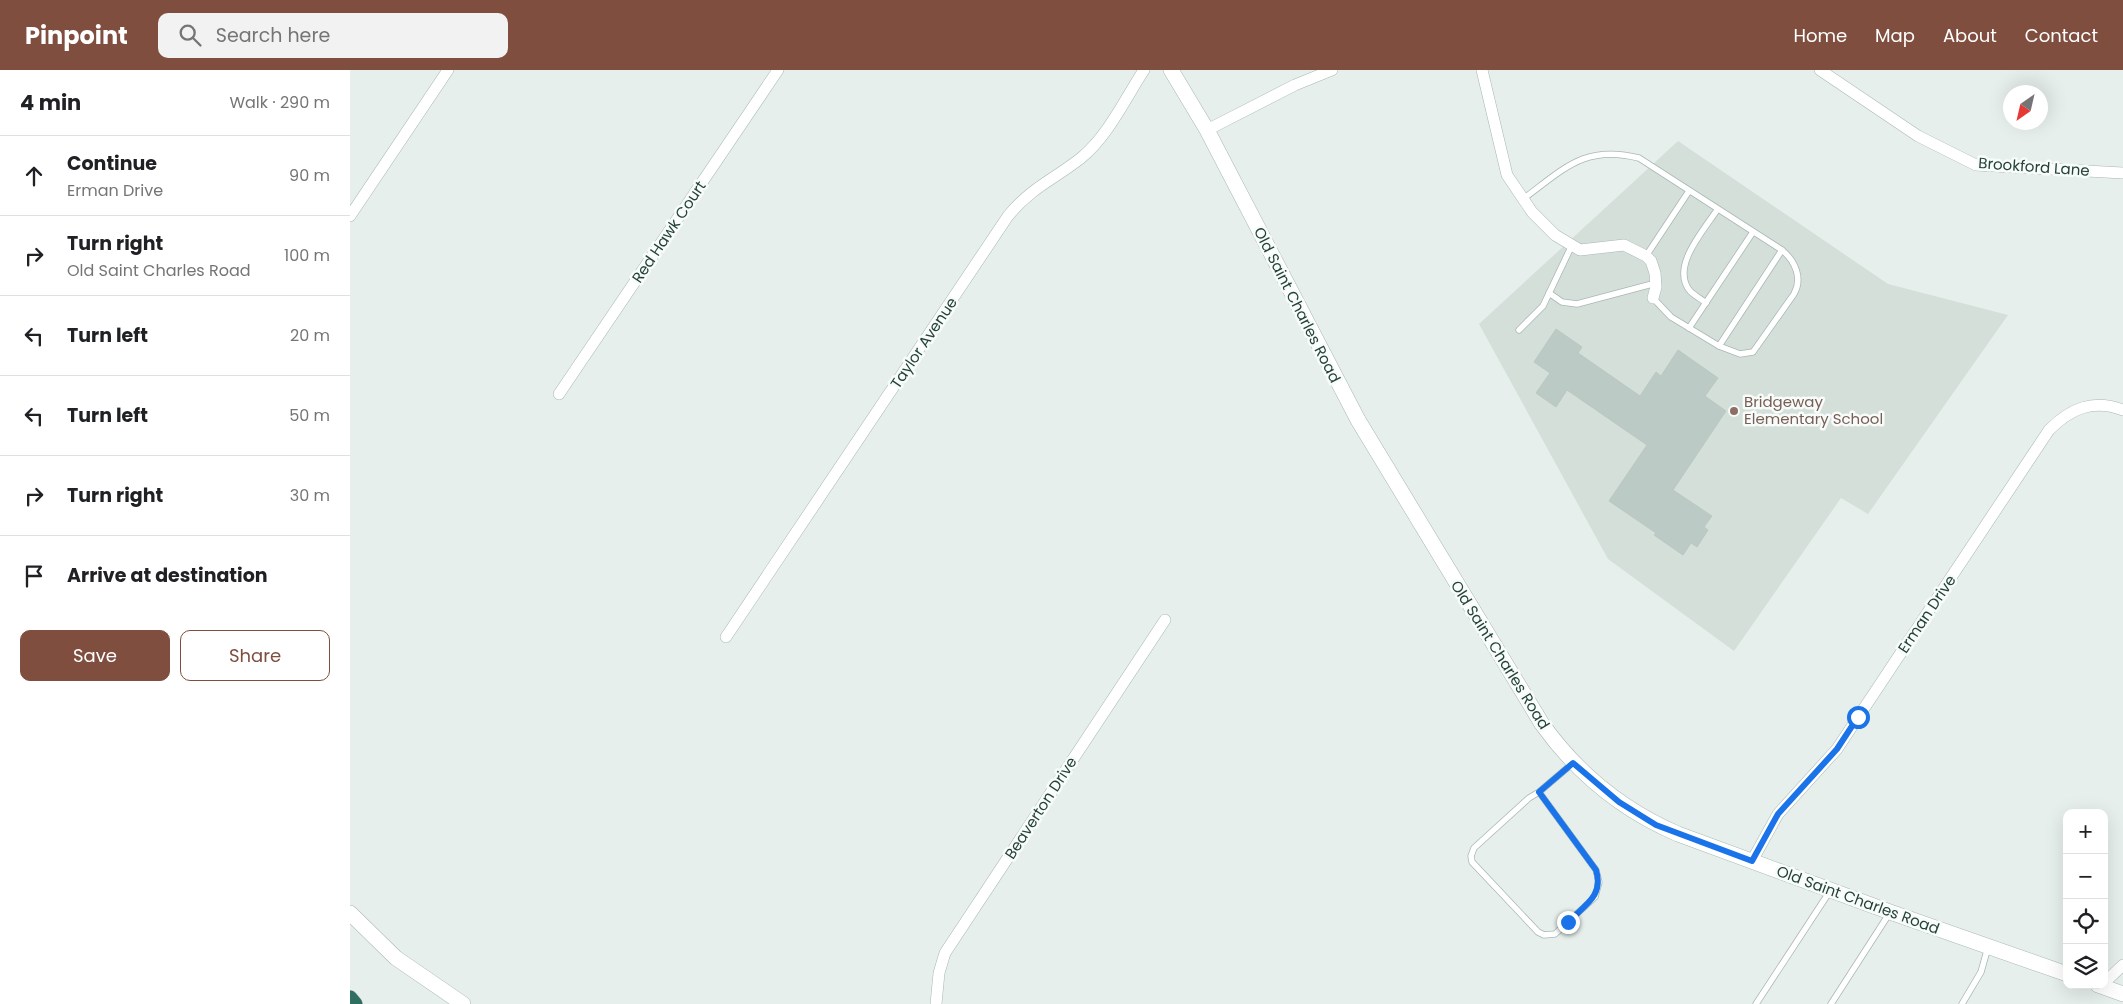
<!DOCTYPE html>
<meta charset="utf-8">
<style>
:root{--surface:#fff;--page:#f2f2f2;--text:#202124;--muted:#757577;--line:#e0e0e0;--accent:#7f4e3f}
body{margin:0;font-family:Poppins,sans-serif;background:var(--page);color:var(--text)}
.controls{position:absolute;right:15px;bottom:15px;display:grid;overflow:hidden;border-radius:10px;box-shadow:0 5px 20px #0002}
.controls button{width:45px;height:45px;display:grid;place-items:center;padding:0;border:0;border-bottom:1px solid var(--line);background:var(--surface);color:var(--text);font:25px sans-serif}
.compass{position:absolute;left:1653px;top:15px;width:45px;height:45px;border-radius:50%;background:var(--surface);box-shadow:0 5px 20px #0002;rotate:214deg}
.stop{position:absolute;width:15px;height:15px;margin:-11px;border:4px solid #1a73e8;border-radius:50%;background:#fff}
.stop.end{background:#1a73e8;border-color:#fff;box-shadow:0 1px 5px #0008}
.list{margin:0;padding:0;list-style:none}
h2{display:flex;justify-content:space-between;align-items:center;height:65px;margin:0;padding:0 20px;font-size:21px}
h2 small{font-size:16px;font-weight:400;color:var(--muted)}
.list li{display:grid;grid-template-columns:32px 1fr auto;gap:15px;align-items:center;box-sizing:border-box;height:80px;padding:0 20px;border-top:1px solid var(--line)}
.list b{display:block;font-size:19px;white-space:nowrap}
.list p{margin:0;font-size:16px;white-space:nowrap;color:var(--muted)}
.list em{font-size:16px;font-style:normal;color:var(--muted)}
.actions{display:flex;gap:10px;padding:15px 20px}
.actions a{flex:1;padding:11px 0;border:1px solid var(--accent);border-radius:10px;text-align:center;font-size:18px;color:var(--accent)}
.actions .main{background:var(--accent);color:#fff}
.icon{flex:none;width:28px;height:28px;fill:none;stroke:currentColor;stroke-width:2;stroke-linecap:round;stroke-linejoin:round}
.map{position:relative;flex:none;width:1773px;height:934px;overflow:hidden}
header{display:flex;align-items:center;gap:30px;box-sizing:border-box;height:70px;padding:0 25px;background:var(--accent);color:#fff}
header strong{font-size:24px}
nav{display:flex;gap:28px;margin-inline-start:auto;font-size:18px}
.search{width:350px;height:45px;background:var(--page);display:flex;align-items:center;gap:12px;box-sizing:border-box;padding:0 18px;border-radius:10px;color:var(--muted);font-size:19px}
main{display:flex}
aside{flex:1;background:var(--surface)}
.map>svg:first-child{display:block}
.built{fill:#d4dfda}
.building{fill:#bbcac4;stroke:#b8c9c2}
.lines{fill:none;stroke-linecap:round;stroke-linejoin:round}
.service-casing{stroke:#a8b8b2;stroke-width:7}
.minor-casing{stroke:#a8b8b2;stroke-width:12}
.tertiary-casing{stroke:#a8b8b2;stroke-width:16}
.motorway-casing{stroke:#c2cac8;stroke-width:16}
.service{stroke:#fff;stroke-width:5.5}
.minor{stroke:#fff;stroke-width:11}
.tertiary{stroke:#fff;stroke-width:15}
.motorway{stroke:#2f6f62;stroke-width:15}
.route{stroke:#1a73e8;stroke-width:6}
.education-dot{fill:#8d6e63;stroke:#f7fbf9;stroke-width:2}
.labels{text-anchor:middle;stroke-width:5;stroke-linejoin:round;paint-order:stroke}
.street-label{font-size:15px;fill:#24423a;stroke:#f7fbf9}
.education-label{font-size:15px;fill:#785e54;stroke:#f7fbf9;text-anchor:start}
</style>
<header>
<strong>Pinpoint</strong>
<div class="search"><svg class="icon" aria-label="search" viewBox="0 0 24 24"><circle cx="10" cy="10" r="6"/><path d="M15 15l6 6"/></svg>Search here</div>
<nav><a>Home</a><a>Map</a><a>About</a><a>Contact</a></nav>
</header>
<main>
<aside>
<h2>4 min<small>Walk · 290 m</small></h2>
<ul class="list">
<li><svg class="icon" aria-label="ahead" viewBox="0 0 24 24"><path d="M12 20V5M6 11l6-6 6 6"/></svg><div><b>Continue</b><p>Erman Drive</p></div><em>90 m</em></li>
<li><svg class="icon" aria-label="right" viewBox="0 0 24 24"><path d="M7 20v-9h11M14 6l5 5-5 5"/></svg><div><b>Turn right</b><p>Old Saint Charles Road</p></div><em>100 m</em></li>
<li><svg class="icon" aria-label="left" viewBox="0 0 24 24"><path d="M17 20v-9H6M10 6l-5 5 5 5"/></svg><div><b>Turn left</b></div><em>20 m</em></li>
<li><svg class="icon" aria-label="left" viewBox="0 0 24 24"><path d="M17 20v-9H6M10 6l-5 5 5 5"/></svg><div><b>Turn left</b></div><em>50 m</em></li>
<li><svg class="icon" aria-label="right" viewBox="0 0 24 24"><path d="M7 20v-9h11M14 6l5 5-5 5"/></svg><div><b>Turn right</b></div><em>30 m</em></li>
<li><svg class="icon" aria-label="arrive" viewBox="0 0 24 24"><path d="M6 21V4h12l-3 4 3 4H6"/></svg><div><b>Arrive at destination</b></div></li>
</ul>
<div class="actions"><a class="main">Save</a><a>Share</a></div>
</aside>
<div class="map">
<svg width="1773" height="934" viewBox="0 0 1773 934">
<rect width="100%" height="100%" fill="#e6efeb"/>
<path class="built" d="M1328 71 1538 214 1658 245 1518 444 1491 428 1384 581 1258 489 1129 254Z"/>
<path class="building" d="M1206 259 1232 277 1228 283 1290 326 1306 302 1311 306 1328 280 1368 308 1355 326 1376 341 1323 420 1362 446 1354 457 1358 460 1347 477 1341 473 1333 485 1304 465 1306 463 1259 431 1297 375 1217 320 1206 337 1186 323 1200 303 1184 292Z"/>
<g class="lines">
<g class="service-casing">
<g id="service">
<path d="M1173 129C1214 99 1235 74 1289 88L1432 180C1445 191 1453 208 1444 224L1403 282 1390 284 1369 276"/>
<path d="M1296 186 1339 121"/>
<path d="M1199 223 1212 232 1227 234 1306 213"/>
<path d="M1303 228 1321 247 1369 276 1432 180"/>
<path d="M1356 233C1351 229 1344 225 1340 221 1320 197 1354 160 1367 140"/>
<path d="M1339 258 1403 162"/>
<path d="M1169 260 1193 236 1222 175"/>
<path d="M1189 722 1246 800 1249 812 1245 827 1205 864 1194 865 1188 862 1122 792 1121 786 1124 778 1179 728 1189 722 1223 693"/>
<path d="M1406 934 1480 821"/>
<path d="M1481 934 1539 844"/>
<path d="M1612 934 1631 902 1638 877"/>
</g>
</g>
<g class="minor-casing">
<g id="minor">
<path d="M1132 0 1157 105 1182 142 1205 165 1230 180 1274 175 1296 186 1301 191 1305 203 1306 217 1303 228"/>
<path d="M1470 0 1568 66 1626 95 1773 103"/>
<path d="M857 60 945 15 982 0"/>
<path d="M0 146 98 0"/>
<path d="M209 324 428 0"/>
<path d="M376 567 658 146C682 117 703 110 731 88 758 66 775 29 794 0"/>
<path d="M1402 791 1428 744 1487 679 1699 360C1721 338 1743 329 1773 340"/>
<path d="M1754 913 1773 895"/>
<path d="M586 934 589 903 595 883 815 550"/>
</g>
</g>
<g class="tertiary-casing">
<g id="tertiary">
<path d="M821 0 857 60 1008 350 1192 654C1227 703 1272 740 1328 764L1540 842 1717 904"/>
<path d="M0 843 46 888 113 934"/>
<path d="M1748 915 1773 924"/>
</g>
</g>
<g class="motorway-casing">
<path id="motorway" d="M0 928 5 934"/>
</g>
<use href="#service" class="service"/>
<use href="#minor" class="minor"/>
<use href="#tertiary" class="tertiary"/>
<use href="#motorway" class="motorway"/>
</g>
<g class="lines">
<path class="route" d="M1218 852C1235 835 1254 826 1246 800L1189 722 1223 693 1269 732 1306 755 1402 791 1428 744 1487 679 1508 647"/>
</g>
<circle class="education-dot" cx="1384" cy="341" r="5"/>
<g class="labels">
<g class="street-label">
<text transform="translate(1684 97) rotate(4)" y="5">Brookford Lane</text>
<text transform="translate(319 162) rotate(-56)" y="5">Red Hawk Court</text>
<text transform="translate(947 235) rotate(63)" y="5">Old Saint Charles Road</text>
<text transform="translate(574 273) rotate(-56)" y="5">Taylor Avenue</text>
<text transform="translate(1577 544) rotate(-56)" y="5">Erman Drive</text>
<text transform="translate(1150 585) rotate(58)" y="5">Old Saint Charles Road</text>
<text transform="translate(691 738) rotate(-57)" y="5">Beaverton Drive</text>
<text transform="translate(1508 830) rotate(20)" y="5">Old Saint Charles Road</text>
</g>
<g class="education-label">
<text x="1394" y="337">Bridgeway<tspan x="1394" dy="17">Elementary School</tspan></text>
</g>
</g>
</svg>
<div class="controls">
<button>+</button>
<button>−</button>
<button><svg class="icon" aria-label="locate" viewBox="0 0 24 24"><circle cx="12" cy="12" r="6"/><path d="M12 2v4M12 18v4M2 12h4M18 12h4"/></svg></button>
<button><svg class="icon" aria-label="layers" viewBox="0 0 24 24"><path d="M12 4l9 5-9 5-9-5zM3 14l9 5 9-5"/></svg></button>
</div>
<svg class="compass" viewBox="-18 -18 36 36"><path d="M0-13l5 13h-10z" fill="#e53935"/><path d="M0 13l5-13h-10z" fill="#757577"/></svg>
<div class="stop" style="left:1508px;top:647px"></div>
<div class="stop end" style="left:1218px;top:852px"></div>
</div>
</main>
